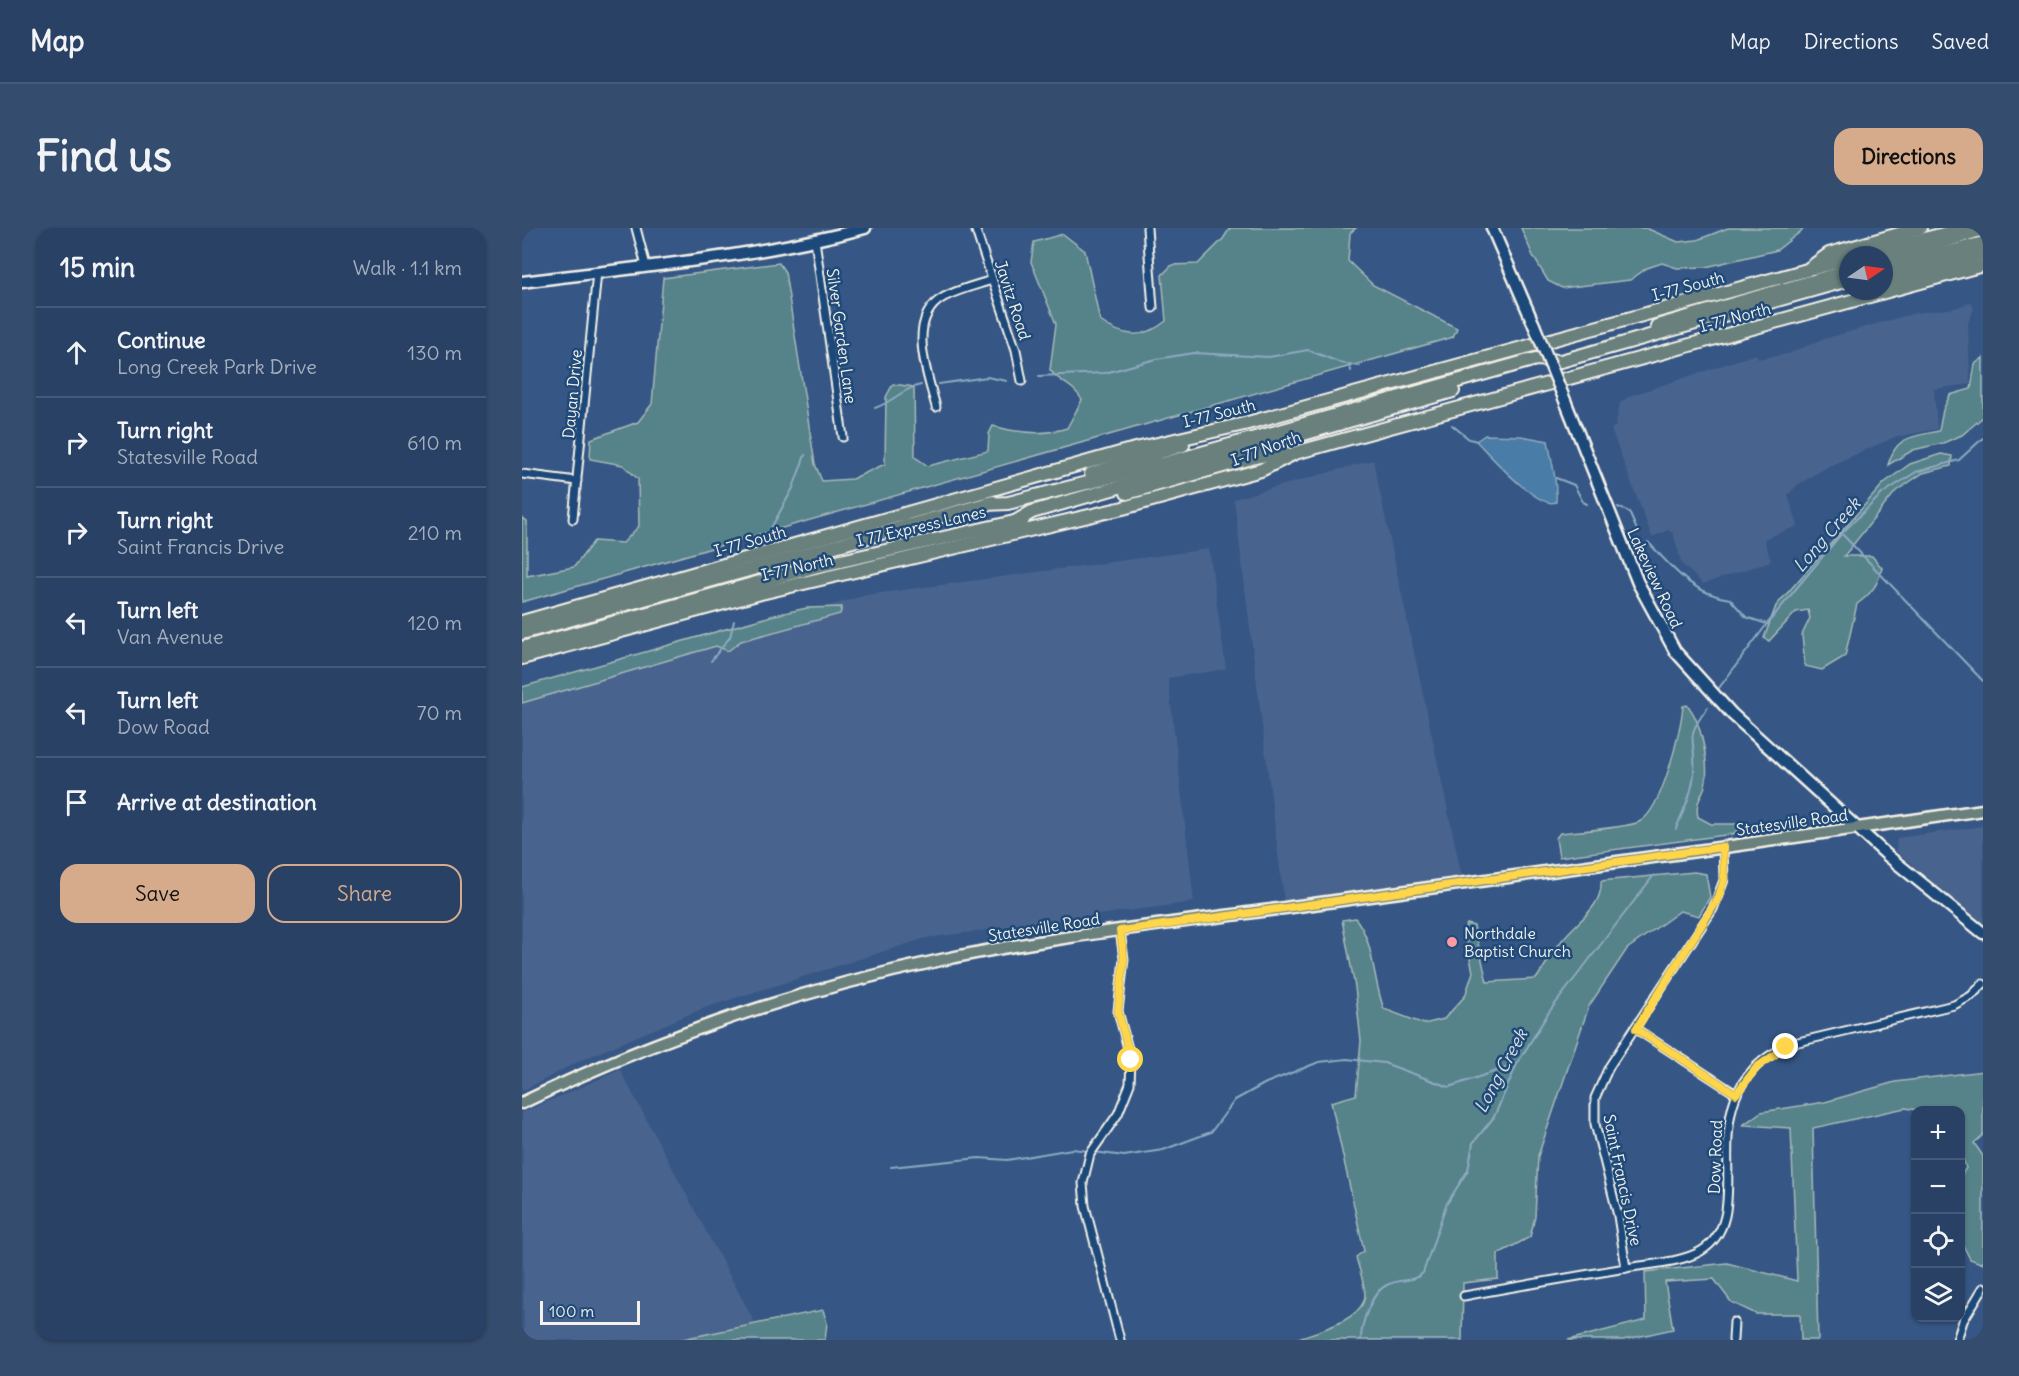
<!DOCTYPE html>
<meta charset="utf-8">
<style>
:root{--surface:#284164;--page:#344c6d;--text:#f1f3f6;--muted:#a5afbf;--line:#445a78;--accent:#d6ab8b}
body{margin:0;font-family:Delius,sans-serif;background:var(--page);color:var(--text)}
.controls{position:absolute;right:18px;bottom:18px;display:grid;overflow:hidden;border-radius:12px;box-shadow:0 2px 4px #0004}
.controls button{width:54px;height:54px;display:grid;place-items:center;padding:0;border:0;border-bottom:2px solid var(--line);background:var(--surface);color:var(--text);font:30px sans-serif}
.compass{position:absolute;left:1317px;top:18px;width:54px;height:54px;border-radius:50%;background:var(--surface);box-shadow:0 2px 4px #0004;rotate:77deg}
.scale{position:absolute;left:18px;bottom:15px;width:100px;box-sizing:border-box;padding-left:6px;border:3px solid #f4f1e8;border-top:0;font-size:16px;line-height:21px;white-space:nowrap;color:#f4f1e8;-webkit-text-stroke:4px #1f4a7a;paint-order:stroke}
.stop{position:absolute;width:18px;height:18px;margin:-14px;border:4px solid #ffd54a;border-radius:50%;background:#fff}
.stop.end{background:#ffd54a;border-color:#fff;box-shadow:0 2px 6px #0008}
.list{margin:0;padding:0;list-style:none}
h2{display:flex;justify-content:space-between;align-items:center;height:78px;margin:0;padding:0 24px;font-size:26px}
h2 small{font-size:20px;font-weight:400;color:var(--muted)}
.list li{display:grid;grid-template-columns:39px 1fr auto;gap:18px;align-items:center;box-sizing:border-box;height:90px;padding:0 24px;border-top:2px solid var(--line)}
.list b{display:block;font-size:22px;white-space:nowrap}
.list p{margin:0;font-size:20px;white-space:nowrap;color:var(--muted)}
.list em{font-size:20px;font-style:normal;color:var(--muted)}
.actions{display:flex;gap:12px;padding:18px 24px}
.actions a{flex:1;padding:14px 0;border:2px solid var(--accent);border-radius:18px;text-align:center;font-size:21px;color:var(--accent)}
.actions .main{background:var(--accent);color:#111}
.icon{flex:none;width:33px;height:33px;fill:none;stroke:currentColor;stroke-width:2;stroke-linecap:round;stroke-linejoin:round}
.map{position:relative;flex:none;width:1461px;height:1112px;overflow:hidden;border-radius:18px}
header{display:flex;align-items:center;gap:36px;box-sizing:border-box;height:84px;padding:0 30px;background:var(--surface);border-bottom:2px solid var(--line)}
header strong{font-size:28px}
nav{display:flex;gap:33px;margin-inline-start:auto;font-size:21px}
.intro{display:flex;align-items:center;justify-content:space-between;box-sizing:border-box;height:144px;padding:0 36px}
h1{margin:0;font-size:42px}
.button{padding:15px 27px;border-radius:18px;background:var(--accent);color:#111;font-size:21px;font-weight:700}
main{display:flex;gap:36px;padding:0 36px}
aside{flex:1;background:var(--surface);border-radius:18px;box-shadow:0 2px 4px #0004}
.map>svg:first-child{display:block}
.built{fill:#49638f}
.green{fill:#57828a;stroke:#a6bab9;stroke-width:1.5}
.water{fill:#497ba6;stroke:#8daac0;stroke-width:1.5}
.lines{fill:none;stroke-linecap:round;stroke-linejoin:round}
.stream{stroke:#8daac0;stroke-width:2}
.minor-casing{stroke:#f4f1e8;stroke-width:11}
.secondary-casing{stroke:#f4f1e8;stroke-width:15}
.primary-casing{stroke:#f4f1e8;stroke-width:15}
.motorway-casing{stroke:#f4f1e8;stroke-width:16}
.minor{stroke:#1f4a7a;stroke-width:7}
.secondary{stroke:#1f4a7a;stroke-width:10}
.primary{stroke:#6a807d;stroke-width:10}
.motorway{stroke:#6a807d;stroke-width:12}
.secondary-bridge-casing{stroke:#f4f1e8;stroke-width:15;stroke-linecap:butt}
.secondary-bridge{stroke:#1f4a7a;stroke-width:10}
.route{stroke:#ffd54a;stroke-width:8}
.poi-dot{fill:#ff9aa2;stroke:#1f4a7a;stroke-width:2}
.labels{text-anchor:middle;stroke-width:5;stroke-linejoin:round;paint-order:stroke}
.street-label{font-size:16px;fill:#f4f1e8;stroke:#1f4a7a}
.poi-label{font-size:16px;fill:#f4f1e8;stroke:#1f4a7a;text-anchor:start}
.water-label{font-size:18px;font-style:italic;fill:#dadfde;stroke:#1f4a7a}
</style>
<header>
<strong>Map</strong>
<nav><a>Map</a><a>Directions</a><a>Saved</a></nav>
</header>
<div class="intro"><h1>Find us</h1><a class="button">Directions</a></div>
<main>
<aside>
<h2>15 min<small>Walk · 1.1 km</small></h2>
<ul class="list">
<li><svg class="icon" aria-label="ahead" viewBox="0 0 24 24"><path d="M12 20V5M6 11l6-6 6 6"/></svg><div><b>Continue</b><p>Long Creek Park Drive</p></div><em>130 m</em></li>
<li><svg class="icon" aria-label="right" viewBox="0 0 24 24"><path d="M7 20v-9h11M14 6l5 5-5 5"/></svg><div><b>Turn right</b><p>Statesville Road</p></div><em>610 m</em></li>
<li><svg class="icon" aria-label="right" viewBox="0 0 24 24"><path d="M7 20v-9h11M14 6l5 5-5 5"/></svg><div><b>Turn right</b><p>Saint Francis Drive</p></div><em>210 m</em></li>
<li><svg class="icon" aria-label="left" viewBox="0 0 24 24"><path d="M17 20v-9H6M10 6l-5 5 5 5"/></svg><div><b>Turn left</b><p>Van Avenue</p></div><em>120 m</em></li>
<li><svg class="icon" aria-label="left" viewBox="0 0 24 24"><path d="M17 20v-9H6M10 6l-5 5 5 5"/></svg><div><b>Turn left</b><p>Dow Road</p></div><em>70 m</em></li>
<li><svg class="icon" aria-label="arrive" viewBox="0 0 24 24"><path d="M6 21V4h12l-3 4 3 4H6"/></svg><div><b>Arrive at destination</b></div></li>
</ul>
<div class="actions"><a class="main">Save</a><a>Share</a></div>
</aside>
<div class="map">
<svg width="1461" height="1112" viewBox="0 0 1461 1112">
<rect width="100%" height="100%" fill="#365785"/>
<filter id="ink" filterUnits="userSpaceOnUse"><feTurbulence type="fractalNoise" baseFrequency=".0167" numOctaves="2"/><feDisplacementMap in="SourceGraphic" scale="12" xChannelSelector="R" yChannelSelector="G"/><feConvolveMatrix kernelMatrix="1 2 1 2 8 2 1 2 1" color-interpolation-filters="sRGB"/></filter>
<g filter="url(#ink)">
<g class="built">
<path d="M1448 74 1452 80 1446 95 1448 156 1412 161 1415 201 1373 209 1307 238 1275 257 1266 267 1276 298 1242 311 1249 333 1181 356 1160 336 1151 305 1146 302 1130 309 1089 201 1093 199 1098 175 1108 168 1234 126 1236 131 1266 126 1302 111 1393 85 1434 80Z"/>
<path d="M851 232 940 649 762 673 712 271Z"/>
<path d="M687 321 704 441 646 450 672 674 404 710 182 780 59 832 0 863V471L344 367Z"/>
<path d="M1461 598V696L1374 623 1375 610Z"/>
<path d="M98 842 233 1095 156 1112H2L0 885Z"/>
</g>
<g class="green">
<path d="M708 0H834L828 5 826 33 851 57 935 100 931 109 0 374V290L5 293V348L52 339 72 313 101 315 117 298 116 251 101 237 68 231 69 211 116 194 130 176 141 50 257 35 263 44 293 236 300 253 330 251 363 236 364 169 371 156 392 159 393 229 406 238 466 223 467 206 471 198C496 205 521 208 545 200L560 172C552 157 538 155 528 142L534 96 509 34 512 14 541 6 563 23 578 93C601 109 621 112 644 93L640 47 650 37 676 36 701 11Z"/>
<path d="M999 0H1124L1156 14 1175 12 1206 0H1283L1255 22 1184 39 1155 40 1140 35 1125 40 1108 52 1040 60 1026 53 1011 28Z"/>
<path d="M1461 130V189L1440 207 1421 215 1391 222 1366 237C1374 207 1391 209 1417 203L1421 182 1428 167 1449 161 1453 136Z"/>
<path d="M1419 226 1430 228 1429 238 1401 245 1374 263 1322 328H1350L1360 340C1356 357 1349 366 1335 376L1323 428 1300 442 1283 438 1280 407 1288 390 1286 382 1274 384 1247 413 1242 410 1254 378 1362 255 1388 236Z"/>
<path d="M320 379 318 386 219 413 206 423 194 418 0 475V459L253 387 285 380Z"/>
<path d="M1165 477C1179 491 1188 538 1183 558 1179 570 1173 575 1176 589L1189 596H1216L1217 601 1211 606 1037 629 1034 610 1038 605C1056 603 1104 600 1117 594 1140 583 1159 502 1161 478Z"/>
<path d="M1172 644 1184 646 1188 669 1177 688 1158 683 1105 721 1067 778 1016 928 1013 989 1008 1009 976 1026V1051L941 1055 940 1112H771C791 1104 843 1093 843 1066 842 1054 837 1041 834 1029L842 1023 809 874 834 867 839 813 833 759 820 692 833 690C852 711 851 754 862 781L902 796 922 791 943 768 951 744 942 702 945 696 952 698 965 754 1014 751C1023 738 1031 724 1041 711 1055 693 1081 679 1079 653Z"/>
<path d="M1461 843V907L1452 915 1461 928V1036L1448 1031 1439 1013V948L1444 940 1439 925 1438 882H1396L1383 880 1291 900 1296 1112H1279L1278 1086H1234L1209 1074 1192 1051 1143 1054 1151 1101 1101 1112H1046L1124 1092 1123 1044 1205 1035 1275 1053 1269 900 1221 897 1239 884 1303 874 1373 854Z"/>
<path d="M301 1082 305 1095 303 1112H156Z"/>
</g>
<path class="water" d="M963 207 999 208 1026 213C1030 235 1035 252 1034 274 1016 282 967 226 954 213Z"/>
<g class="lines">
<g class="stream">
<path d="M828 136 829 143"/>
<path d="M517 148 583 145 634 131 672 125 747 129 786 122 819 135 838 138"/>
<path d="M417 156 465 149 485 153"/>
<path d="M353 180C371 174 381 160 399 157"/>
<path d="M930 197 947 211 955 213"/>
<path d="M1034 250 1052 257 1061 274 1065 276"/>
<path d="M1096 279 1107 284 1115 302"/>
<path d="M249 300 271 260 283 227"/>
<path d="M1320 306 1461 453"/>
<path d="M1126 314C1151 340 1170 366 1208 371L1224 389 1245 396"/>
<path d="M189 433 208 409 212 393"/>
<path d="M1197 460 1245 396 1320 305 1361 265 1394 244 1437 232 1461 210"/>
<path d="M1154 601C1161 583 1171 564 1172 544 1175 507 1160 514 1186 479"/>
<path d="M572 924 602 928 641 922 689 904 713 872 744 855 797 834 825 831 862 835 927 859 995 836"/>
<path d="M369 939 457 930 485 932 550 921 567 923"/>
<path d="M839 1112C839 1096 849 1064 865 1057 878 1050 890 1055 901 1045L924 977 946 942 951 915 972 889 995 836 1027 784 1132 647"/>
</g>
<g class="minor-casing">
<g id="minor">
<path d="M114 0 124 38"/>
<path d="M453 0 494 122 500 153"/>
<path d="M625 0 631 80"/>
<path d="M293 12 321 209"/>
<path d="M414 179C406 147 383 90 422 69 437 61 455 57 470 52"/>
<path d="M0 246 55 253"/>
<path d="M51 291 75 44"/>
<path d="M1114 801 1214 866"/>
<path d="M1104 1040 1096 988 1073 896V870L1087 839 1191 681 1202 652 1201 619"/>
<path d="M942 1068C996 1058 1050 1049 1104 1040 1127 1036 1158 1035 1179 1023 1244 984 1154 862 1272 815L1432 777 1449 768 1461 756"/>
<path d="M598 1112 563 978 561 955 568 926 596 886 608 856 609 832 596 783 602 731 598 703"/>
<path d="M1211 1112 1212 1094"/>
<path d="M1435 1112 1441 1093 1461 1060"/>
</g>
</g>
<g class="secondary-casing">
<g id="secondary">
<path d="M970 0 1012 97"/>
<path d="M0 54C114 39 231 30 343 0"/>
<path d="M1044 175 1116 355 1153 423 1210 486 1366 628 1461 705"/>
</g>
</g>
<g class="primary-casing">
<path id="primary" d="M0 875C133 810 274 763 419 732 541 706 667 694 791 676 1014 645 1238 615 1461 582"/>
</g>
<g class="motorway-casing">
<g id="motorway">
<path d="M1342 27 1444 0"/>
<path d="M1362 33 1461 1"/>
<path d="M1292 40 1326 31"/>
<path d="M1362 42 1461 15"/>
<path d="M1362 53 1461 25"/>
<path d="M1135 98 1326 43"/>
<path d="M569 246 661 217"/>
<path d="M605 265 737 228 765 226"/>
<path d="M464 276 486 275 644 235 1014 131 1039 133 1326 52"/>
<path d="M493 294 510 284 931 163"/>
<path d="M0 394 605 223 722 196 1285 42 1307 26 1398 0"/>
<path d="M0 405 471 274"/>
<path d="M0 420 292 339 501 292"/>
<path d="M0 430 239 365 601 280 739 242 773 225 1461 37"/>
</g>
</g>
<use href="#minor" class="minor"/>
<use href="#secondary" class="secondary"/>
<use href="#primary" class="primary"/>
<use href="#motorway" class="motorway"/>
<g class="secondary-bridge-casing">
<path id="secondary-bridge" d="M1012 97 1044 175"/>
</g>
<use href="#secondary-bridge" class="secondary-bridge"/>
</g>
</g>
<g class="lines" filter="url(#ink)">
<path class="route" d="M609 832 596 783 602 731 598 703 1201 619 1202 652 1196 671 1114 801 1214 866 1235 839 1264 819"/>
</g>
<circle class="poi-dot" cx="930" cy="714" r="6"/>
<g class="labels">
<g class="street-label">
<text transform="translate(1166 58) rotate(-15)" y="6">I-77 South</text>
<text transform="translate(491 72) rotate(72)" y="6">Javitz Road</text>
<text transform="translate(1213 89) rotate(-15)" y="6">I-77 North</text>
<text transform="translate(320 108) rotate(82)" y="6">Silver Garden Lane</text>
<text transform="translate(50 166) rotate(-85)" y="6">Dayan Drive</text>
<text transform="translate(697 185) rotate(-14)" y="6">I-77 South</text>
<text transform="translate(744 220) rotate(-20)" y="6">I-77 North</text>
<text transform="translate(399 298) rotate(-13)" y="6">I 77 Express Lanes</text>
<text transform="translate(228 313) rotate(-16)" y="6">I-77 South</text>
<text transform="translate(275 339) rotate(-13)" y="6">I-77 North</text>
<text transform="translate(1133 350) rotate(65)" y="6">Lakeview Road</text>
<text transform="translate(1270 594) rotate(-8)" y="6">Statesville Road</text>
<text transform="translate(522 699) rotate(-9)" y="6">Statesville Road</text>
<text transform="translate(1193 929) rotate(-88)" y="6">Dow Road</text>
<text transform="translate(1101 952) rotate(78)" y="6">Saint Francis Drive</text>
</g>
<g class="poi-label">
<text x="942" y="711">Northdale<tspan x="942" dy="18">Baptist Church</tspan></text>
</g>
<g class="water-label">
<text transform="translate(1305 307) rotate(-49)" y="6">Long Creek</text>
<text transform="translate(979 843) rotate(-62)" y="6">Long Creek</text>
</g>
</g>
</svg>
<div class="controls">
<button>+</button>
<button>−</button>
<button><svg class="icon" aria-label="locate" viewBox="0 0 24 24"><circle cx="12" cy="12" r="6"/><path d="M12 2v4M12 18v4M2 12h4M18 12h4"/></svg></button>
<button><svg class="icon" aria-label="layers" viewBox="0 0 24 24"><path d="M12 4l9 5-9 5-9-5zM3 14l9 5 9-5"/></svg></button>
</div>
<svg class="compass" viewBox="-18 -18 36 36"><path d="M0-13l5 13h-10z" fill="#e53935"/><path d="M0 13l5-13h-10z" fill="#a5afbf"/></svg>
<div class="scale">100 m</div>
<div class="stop" style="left:609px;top:832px"></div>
<div class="stop end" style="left:1264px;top:819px"></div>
</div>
</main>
